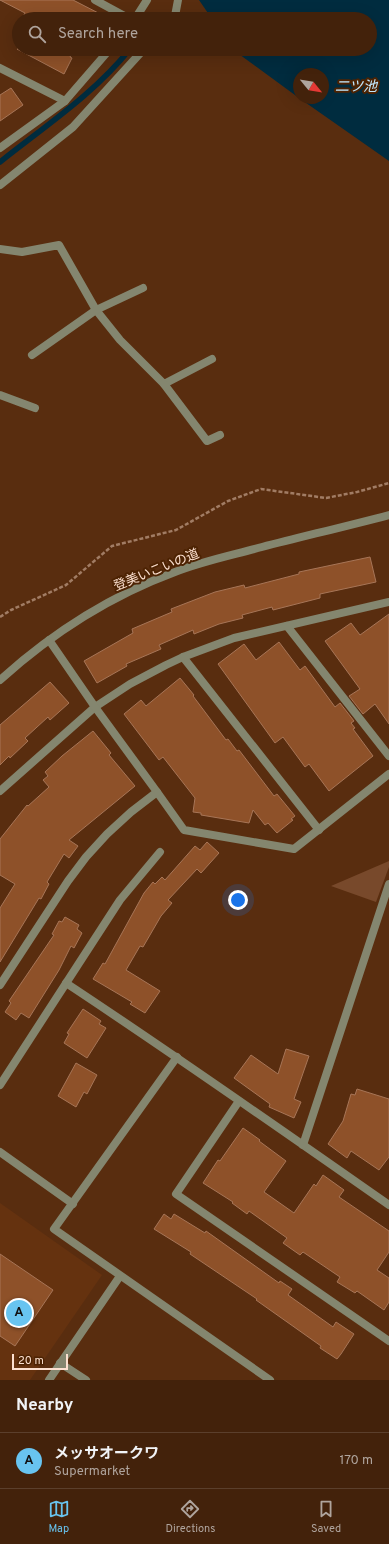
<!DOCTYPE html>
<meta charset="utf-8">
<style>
:root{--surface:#43220b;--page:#4d2f19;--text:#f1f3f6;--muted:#afa49d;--line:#5b3f2c;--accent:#68c4f0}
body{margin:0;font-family:Overpass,"Noto Sans JP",sans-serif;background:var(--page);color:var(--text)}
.compass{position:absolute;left:293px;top:68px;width:36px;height:36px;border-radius:50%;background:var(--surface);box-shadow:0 4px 16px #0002;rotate:120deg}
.scale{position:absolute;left:12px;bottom:10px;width:56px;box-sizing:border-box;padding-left:4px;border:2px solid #fce0d0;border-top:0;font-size:11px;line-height:14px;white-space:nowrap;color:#fce0d0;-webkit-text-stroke:3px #4d2303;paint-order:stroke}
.you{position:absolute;left:238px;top:900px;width:14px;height:14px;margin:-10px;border:3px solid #fff;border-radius:50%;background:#1a73e8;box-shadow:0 0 0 6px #1a73e833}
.badge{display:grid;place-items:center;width:26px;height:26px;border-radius:50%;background:var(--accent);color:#111;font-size:13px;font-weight:700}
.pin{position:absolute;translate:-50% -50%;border:2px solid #fff;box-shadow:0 1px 4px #0006}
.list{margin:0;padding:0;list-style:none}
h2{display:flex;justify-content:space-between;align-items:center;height:52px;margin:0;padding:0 16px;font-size:17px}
h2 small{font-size:13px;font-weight:400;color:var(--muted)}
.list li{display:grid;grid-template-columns:26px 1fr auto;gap:12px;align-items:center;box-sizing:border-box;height:56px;padding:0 16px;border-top:1px solid var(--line)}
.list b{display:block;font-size:15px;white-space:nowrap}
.list p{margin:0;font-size:13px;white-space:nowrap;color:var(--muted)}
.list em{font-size:13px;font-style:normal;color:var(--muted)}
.icon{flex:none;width:22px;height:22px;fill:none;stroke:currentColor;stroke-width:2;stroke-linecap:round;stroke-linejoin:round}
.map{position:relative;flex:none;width:389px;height:1380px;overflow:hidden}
.search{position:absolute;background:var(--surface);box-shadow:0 4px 16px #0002;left:12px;right:12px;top:12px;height:44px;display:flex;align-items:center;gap:10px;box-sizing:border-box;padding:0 14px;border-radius:22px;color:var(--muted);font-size:15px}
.sheet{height:108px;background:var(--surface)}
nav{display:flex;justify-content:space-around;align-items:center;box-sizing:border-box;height:56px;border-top:1px solid var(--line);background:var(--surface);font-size:11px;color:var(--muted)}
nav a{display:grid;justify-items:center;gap:2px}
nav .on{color:var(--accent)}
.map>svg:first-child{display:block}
.built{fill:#65320f}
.green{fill:#78492b}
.water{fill:#002c3f}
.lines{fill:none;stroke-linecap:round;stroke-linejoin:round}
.stream{stroke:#002c3f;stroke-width:5.5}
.building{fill:#8e5129;stroke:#a77557}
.path{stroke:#a17c64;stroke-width:2.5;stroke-dasharray:4 2;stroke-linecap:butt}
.minor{stroke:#84866f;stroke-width:8}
.tertiary{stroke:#84866f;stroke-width:8}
.labels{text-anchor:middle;stroke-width:4;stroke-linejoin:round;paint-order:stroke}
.street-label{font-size:13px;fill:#fce0d0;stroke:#4d2303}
.water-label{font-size:14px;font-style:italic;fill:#c0e8fe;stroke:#4d2303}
</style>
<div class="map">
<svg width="389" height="1380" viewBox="0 0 389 1380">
<rect width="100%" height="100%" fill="#592d0f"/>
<path class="built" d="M0 1203 102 1275 30 1380H0Z"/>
<path class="green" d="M389 861V867L376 902 331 886Z"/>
<path class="water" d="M199 0H389V161L299 98H323V74H299V98L232 49H370V19H212Z"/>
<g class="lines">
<path class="stream" d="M0 162C45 126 94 94 130 49"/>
</g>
<g class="building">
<path d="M0 0H73L110 19H22L25 13Z"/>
<path d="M17 49H74L70 57 72 58 64 74Z"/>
<path d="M11 88 23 105 0 121V95Z"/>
<path d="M370 557 376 582 320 594V598L273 610 272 607 242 615 243 618 219 624 194 634 193 630 159 645 161 649 126 664 127 666 97 683 84 661 133 633 132 629 172 612 171 609 215 592 244 585 245 588 299 574V572Z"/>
<path d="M389 614V724L375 704 363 714 349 696 360 689 325 641 351 623 360 635Z"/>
<path d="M279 642 300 670 305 666 335 707 340 703 354 721 351 723 355 728 353 729 373 756 329 791 309 764 305 767 283 737 275 743 218 664 244 644 256 660Z"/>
<path d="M180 678 194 695 193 696 226 740 228 739 237 751 239 750 274 796 277 794 295 816 291 819 293 820 277 833 268 823 265 825 253 810 249 823 201 815V813L193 812 195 798 163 757 159 760 124 714 141 700 146 706Z"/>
<path d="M50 682 69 703 50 720 48 717 25 738 28 741 10 758 9 756 0 765V725Z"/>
<path d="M93 731 111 753 109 755 135 786 69 840 78 846 69 858 64 854 47 882 49 884 41 899 39 898 0 962V908L15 884 0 875V839L27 805 28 806 49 787 43 780 48 776 45 772 62 756Z"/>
<path d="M207 842 219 853 201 873 197 869 168 900 172 903 161 916 143 947 140 946 126 970 160 991 145 1013 130 1004 132 1002 93 979 103 963 105 964 144 893 153 882 155 884 162 877 165 880 195 846 200 850Z"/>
<path d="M65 917 79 925 77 929 82 933 74 948 71 946 59 970 29 1018 21 1013 16 1020 5 1012 11 1003 9 1001 54 935 52 934 59 921 62 922Z"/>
<path d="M83 1009 101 1021 99 1024 106 1028 87 1058 64 1043 69 1034 67 1033Z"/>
<path d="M286 1049 309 1056 294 1099 301 1102 294 1118 269 1107 270 1104 234 1078 251 1055 278 1074Z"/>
<path d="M76 1063 97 1075 87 1094 84 1092 76 1107 58 1096Z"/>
<path d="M357 1089 389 1099V1157L379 1170 351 1151 347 1158 328 1144 343 1121 351 1094 355 1095Z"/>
<path d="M243 1128 260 1140 259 1141 286 1161 264 1192 294 1213 314 1184 316 1186 323 1175 344 1190 339 1197 389 1231V1252L377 1270 389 1278V1302L384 1310 357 1291 355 1293 337 1282 340 1277 303 1252 300 1255 283 1243 287 1238 249 1211 247 1214 232 1203 233 1202 203 1183 218 1160 220 1161Z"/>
<path d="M164 1214 171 1219 174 1214 205 1233 206 1231 279 1283 280 1281 292 1289 288 1295 333 1327 336 1322 354 1334 341 1354 337 1359 320 1348 321 1346 256 1300 257 1299 190 1254 191 1252 154 1229Z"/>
<path d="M0 1254 53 1290 15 1346 0 1336Z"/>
</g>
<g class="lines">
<path class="path" d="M0 617 11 610 66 585 112 546 176 530 228 501 261 489 326 498 357 492 389 483"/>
<g class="minor">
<path d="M95 0 130 19"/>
<path d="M135 19 147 0"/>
<path d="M172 19 175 16 178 0"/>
<path d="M0 68 65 101"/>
<path d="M0 148 65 101 110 49"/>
<path d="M0 185 73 127 144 49"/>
<path d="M0 249 22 252 59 245 96 310 120 340 164 384 212 359"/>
<path d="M32 355 96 310 143 288"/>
<path d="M164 384 207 441 220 435"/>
<path d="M0 395 35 408"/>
<path d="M287 626 389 756"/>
<path d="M183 657 319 830"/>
<path d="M0 791 95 707 130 684 166 665 183 657 234 638 389 602"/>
<path d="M157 792 184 830 294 849 389 774"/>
<path d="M66 983C175 1055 282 1130 389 1205"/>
<path d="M0 985 68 881 86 857 107 834 131 812 157 792 95 707 49 640"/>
<path d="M177 1057 54 1229 270 1380"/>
<path d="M0 1085 120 900 160 852"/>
<path d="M239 1101 176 1194 389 1341"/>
<path d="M303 1145 389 884"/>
<path d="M0 1152 73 1204"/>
<path d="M60 1363 86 1380"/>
<path d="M49 1380 120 1276"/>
</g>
<path class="tertiary" d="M0 680C51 634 110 596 175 572 203 561 233 555 262 547 305 536 347 526 389 515"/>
</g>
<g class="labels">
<g class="street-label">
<text transform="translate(156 569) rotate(-22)" y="5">登美いこいの道</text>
</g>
<g class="water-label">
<text x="356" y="91">二ツ池</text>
</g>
</g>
</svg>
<svg class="compass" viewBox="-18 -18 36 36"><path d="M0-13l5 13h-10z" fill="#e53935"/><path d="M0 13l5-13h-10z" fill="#afa49d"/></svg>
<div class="scale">20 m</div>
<div class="you"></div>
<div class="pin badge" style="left:19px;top:1313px">A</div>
<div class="search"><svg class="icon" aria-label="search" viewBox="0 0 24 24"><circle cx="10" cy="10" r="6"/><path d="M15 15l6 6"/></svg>Search here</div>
</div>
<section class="sheet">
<h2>Nearby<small></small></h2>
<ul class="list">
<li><span class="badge">A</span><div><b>メッサオークワ</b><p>Supermarket</p></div><em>170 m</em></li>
</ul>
</section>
<nav>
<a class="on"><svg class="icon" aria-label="map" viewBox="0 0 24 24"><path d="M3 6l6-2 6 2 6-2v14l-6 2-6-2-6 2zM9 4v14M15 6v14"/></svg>Map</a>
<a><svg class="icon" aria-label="directions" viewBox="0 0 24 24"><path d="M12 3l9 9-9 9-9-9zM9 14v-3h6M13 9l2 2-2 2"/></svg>Directions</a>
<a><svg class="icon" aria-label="saved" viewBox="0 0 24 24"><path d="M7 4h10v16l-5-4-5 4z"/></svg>Saved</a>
</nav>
